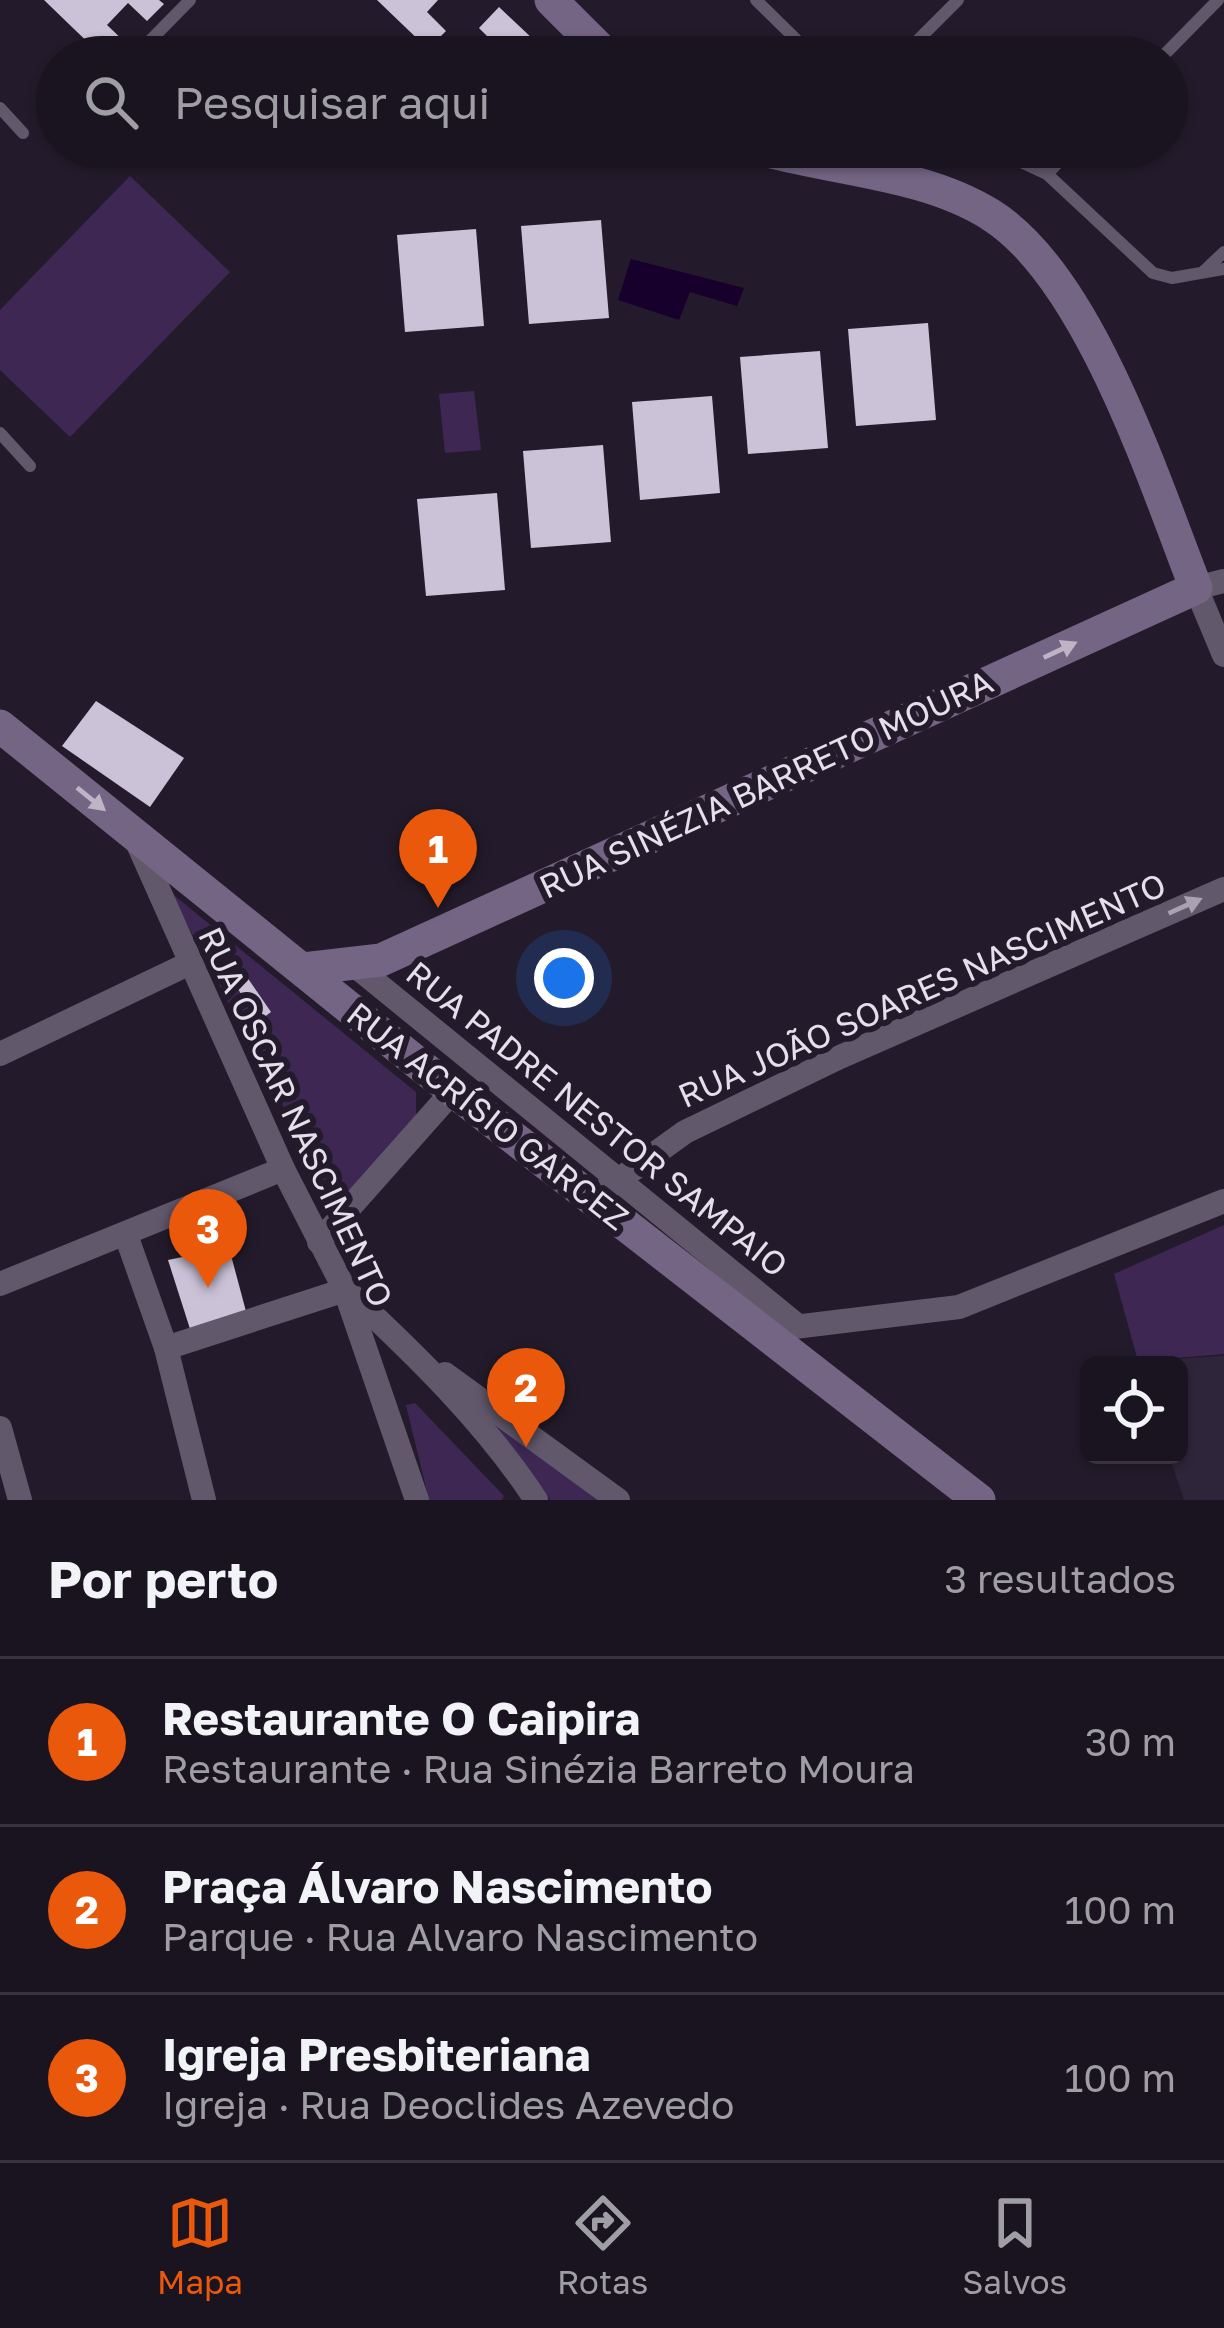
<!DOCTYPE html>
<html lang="pt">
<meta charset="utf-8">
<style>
:root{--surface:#1a1420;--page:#231d29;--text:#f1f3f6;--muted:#9f9ea5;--line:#38333e;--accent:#ea580c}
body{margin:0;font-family:"Golos Text",sans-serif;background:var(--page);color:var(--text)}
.controls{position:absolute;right:36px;bottom:36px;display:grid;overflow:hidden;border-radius:18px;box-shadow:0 3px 9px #0004}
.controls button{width:108px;height:108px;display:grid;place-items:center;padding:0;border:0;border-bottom:3px solid var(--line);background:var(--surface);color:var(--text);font:60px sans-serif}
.you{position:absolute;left:564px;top:978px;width:42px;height:42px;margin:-30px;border:9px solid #fff;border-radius:50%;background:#1a73e8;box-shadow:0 0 0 18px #1a73e833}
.badge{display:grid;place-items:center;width:78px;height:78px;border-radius:50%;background:var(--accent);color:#fff;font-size:39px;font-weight:700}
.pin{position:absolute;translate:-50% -99px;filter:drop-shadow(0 3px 6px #0008)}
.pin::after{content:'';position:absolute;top:63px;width:42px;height:36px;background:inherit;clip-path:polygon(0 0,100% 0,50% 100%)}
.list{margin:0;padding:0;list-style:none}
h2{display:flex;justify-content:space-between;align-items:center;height:156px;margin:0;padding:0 48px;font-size:51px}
h2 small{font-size:39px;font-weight:400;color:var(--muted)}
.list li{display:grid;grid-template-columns:78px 1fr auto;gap:36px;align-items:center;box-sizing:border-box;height:168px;padding:0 48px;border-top:3px solid var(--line)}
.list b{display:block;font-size:45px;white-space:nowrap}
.list p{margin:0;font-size:39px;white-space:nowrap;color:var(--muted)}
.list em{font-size:39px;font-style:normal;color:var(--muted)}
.icon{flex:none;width:66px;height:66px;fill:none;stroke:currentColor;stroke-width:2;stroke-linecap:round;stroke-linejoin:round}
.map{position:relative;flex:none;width:1224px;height:1500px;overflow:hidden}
.search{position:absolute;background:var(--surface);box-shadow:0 3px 9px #0004;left:36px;right:36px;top:36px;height:132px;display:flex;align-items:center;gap:30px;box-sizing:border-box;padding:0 42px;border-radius:66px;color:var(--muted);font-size:45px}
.sheet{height:660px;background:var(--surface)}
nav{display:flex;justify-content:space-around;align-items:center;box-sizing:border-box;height:168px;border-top:3px solid var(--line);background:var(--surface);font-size:33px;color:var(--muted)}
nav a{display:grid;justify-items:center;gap:6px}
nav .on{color:var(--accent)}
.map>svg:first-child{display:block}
.built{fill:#2f253a}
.green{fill:#3e2853}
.water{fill:#17002b}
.building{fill:#cbc2d7}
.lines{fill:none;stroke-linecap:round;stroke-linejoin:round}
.lane{stroke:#61586b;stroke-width:12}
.street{stroke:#61586b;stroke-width:24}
.secondary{stroke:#746584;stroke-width:33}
.oneway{fill:#bdb4c6}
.oneway2{fill:#a9a2b1}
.labels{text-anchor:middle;stroke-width:12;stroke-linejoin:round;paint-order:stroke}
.street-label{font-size:33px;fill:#e4dfea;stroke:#231b2b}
</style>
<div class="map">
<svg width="1224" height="1500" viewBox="0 0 1224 1500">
<rect width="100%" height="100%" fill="#231b2b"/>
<path class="built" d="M1224 1356V1500H1184L1169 1455H1179V1365L1138 1361Z"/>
<g class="green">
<path d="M130 176 230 272 70 437 0 370V310Z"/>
<path d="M474 391 481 450 445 453 439 394Z"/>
<path d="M170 892 416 1092V1117L338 1210Z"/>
<path d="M1224 1225V1354L1138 1361 1114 1274Z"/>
<path d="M472 1395 609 1500H550Z"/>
<path d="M415 1403 504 1496 502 1500H429L406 1405Z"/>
</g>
<path class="water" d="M631 258V259L744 288 737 306 690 292 679 320 618 300Z"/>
<g class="building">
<path d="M44 0H159L164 4 147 21 128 3 107 25 127 44 114 57H103Z"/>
<path d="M377 0H438L427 12 446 31 428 49Z"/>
<path d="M499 7 552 57H480L494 43 479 28Z"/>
<path d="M601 220 609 318 529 324 521 226Z"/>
<path d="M476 229 484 326 405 332 397 235Z"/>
<path d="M928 323 936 420 856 426 848 329Z"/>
<path d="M820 351 828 448 748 454 740 357Z"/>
<path d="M712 396 720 493 640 500 632 402Z"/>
<path d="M603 445 611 542 531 548 523 451Z"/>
<path d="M497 493 505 590 426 596 417 499Z"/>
<path d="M96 701 184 758 150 807 62 746Z"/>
<path d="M247 977 271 1012 259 1021 236 986Z"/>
<path d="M211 1251 232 1259 247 1315 191 1332 168 1260Z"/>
</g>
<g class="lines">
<g class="lane">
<path d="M756 0 814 57"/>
<path d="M134 57 190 0"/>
<path d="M901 57 958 0"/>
<path d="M1162 57 1218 0"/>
<path d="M0 108 23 133"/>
<path d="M989 147 1047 174 1153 273 1172 278 1224 269"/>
<path d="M1047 174 1073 147"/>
<path d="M1203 272 1224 252"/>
<path d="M0 433 30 466"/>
</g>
<g class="street">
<path d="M1224 581 1196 588 1224 655"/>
<path d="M134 835 283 1169 345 1290 417 1500"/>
<path d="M353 964 798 1326"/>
<path d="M0 1054 188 964"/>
<path d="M592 1199 685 1132 840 1057 1224 889"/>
<path d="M126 1235 166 1348 204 1500"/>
<path d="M319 1242 453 1091"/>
<path d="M0 1284 283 1169"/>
<path d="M347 1291C415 1354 485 1422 536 1500"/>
<path d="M786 1328 959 1307 1224 1201"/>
<path d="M166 1348 345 1290"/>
<path d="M445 1374 618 1500"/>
<path d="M0 1428 20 1500"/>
</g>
<g class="secondary">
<path d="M551 0 608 57"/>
<path d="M0 726 420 1065 979 1500"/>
<path d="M303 969 381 960 1196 588C1154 481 1089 277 991 215 923 172 830 170 753 147"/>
</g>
</g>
<defs><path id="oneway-solid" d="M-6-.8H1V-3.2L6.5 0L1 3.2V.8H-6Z" transform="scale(3)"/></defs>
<g class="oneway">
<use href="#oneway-solid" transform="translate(1060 650) rotate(-25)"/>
<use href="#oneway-solid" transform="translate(91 799) rotate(39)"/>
</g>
<use class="oneway2" href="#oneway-solid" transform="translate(1185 906) rotate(-24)"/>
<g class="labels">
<g class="street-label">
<text transform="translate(766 784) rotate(-25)" y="12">RUA SINÉZIA BARRETO MOURA</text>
<text transform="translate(922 990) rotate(-24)" y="12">RUA JOÃO SOARES NASCIMENTO</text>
<text transform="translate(488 1116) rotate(38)" y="12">RUA ACRÍSIO GARCEZ</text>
<text transform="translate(296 1117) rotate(65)" y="12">RUA OSCAR NASCIMENTO</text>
<text transform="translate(597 1119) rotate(39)" y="12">RUA PADRE NESTOR SAMPAIO</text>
</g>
</g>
</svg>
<div class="controls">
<button><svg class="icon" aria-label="locate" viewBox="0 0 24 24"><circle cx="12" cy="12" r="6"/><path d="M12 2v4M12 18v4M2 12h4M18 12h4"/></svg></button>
</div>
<div class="you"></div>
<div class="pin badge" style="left:438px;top:908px">1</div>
<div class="pin badge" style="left:526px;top:1447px">2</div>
<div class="pin badge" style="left:208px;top:1288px">3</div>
<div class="search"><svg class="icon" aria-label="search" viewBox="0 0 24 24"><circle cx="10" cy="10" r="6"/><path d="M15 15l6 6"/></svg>Pesquisar aqui</div>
</div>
<section class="sheet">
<h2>Por perto<small>3 resultados</small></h2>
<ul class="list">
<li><span class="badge">1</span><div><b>Restaurante O Caipira</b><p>Restaurante · Rua Sinézia Barreto Moura</p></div><em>30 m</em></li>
<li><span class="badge">2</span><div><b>Praça Álvaro Nascimento</b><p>Parque · Rua Alvaro Nascimento</p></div><em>100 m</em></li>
<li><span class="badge">3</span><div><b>Igreja Presbiteriana</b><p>Igreja · Rua Deoclides Azevedo</p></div><em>100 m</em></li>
</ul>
</section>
<nav>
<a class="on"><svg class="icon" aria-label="map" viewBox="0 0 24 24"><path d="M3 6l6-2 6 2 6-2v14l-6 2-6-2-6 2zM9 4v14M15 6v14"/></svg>Mapa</a>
<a><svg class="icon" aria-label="directions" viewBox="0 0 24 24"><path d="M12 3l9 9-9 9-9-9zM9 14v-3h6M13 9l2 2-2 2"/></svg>Rotas</a>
<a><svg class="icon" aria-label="saved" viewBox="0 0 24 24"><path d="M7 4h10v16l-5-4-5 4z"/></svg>Salvos</a>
</nav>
